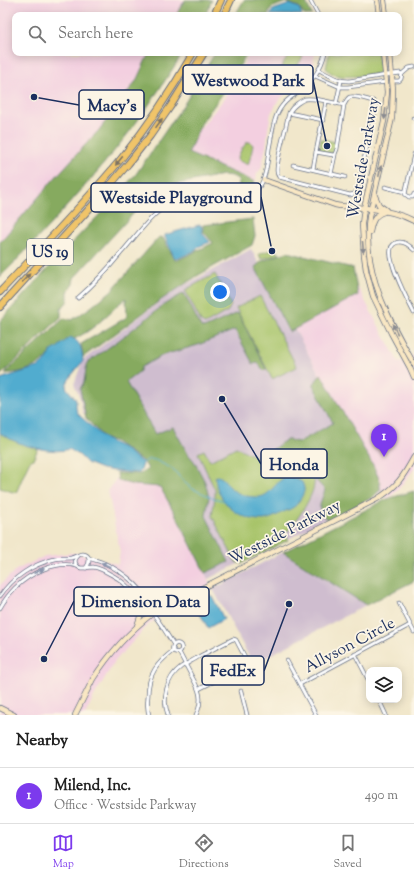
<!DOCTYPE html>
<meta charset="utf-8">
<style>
:root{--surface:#fff;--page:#f2f2f2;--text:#222;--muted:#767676;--line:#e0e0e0;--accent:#7c3aed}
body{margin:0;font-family:"Sorts Mill Goudy",serif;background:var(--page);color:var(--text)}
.controls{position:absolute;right:12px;bottom:12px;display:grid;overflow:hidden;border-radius:8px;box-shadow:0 2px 10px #0003}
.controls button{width:36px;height:36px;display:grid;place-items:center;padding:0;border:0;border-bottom:1px solid var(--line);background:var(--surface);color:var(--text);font:20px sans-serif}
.you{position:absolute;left:220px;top:292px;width:14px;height:14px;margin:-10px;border:3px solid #fff;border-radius:50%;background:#1a73e8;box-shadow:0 0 0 6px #1a73e833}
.badge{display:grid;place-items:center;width:26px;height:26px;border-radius:50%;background:var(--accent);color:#fff;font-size:13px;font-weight:700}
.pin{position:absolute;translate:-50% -33px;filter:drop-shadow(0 1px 2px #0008)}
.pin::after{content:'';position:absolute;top:21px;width:14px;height:12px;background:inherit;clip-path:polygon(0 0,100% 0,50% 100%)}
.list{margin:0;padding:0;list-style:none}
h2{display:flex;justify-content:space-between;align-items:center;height:52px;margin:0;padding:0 16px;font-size:17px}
h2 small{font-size:13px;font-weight:400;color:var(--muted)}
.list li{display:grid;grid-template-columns:26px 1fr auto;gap:12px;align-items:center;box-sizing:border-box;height:56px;padding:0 16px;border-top:1px solid var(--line)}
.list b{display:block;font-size:15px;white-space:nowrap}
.list p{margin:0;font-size:13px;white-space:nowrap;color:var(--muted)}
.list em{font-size:13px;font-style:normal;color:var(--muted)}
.icon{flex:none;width:22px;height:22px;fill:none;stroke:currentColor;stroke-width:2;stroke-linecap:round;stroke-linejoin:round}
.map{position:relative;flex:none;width:414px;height:715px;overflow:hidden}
.search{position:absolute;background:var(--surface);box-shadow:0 2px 10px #0003;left:12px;right:12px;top:12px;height:44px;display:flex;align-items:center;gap:10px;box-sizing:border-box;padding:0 14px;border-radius:8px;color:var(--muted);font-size:15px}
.sheet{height:108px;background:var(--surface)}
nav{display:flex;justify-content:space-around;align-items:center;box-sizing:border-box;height:56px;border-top:1px solid var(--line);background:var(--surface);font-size:11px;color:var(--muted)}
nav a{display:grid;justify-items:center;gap:2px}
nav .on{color:var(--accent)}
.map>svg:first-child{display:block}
.built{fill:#f3cfe0}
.industrial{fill:#cfbdcf}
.green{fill:#a8c46a;stroke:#627a64}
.forest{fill:#86aa5e;stroke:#506c5e}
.water{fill:#51accf;stroke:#366e96}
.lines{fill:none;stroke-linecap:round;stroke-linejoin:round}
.stream{stroke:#51accf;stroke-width:1}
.street-casing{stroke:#666f84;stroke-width:4.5}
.secondary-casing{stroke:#666f84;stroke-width:6}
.highway-casing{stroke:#666f84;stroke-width:8}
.street{stroke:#fff;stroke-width:3}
.secondary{stroke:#f9e7c3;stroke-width:4.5}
.highway{stroke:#f0c469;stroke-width:6}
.oneway{fill:#8a8b90}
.oneway2{fill:#7b7263}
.oneway3{fill:#8d97ae}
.labels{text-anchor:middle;stroke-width:3.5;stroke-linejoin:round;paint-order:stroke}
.shield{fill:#fcf5e5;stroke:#5e6a86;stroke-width:1}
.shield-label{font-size:15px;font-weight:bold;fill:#1b2f5e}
.street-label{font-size:16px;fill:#1b2f5e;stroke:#fcf5e5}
.leader{fill:none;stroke:#1b2f5e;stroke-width:1.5}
.callout-dot{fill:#1b2f5e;stroke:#fcf5e5;stroke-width:1.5}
.callout{fill:#fcf5e5;stroke:#1b2f5e;stroke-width:1.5}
.callout-label{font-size:17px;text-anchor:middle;font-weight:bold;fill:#1b2f5e}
</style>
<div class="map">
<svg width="414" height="715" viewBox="0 0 414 715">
<rect width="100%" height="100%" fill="#fcf5e5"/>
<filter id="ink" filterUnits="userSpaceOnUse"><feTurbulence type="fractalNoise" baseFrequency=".025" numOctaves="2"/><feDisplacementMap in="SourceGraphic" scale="8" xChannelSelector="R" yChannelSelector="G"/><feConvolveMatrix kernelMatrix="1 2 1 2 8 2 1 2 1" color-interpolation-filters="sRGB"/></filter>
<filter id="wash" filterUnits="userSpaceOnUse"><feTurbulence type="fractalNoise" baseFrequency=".012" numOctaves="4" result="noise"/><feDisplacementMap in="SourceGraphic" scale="16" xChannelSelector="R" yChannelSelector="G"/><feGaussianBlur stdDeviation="0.9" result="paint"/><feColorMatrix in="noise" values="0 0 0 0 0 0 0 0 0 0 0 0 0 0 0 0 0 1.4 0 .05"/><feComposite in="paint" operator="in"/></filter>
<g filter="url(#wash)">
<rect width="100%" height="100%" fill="#f1e7cb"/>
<g class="built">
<path d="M0 0H201L193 15H15V53H172L0 265Z"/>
<path d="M250 53H315L313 64 310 70 303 79 296 84 278 101 271 113 268 129 266 147 261 169 257 173 256 181 229 171 188 153 199 130 223 100Z"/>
<path d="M358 288 399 363 414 355V469L397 491 387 499 292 324Z"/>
<path d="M150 466 213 589 165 613 148 625 115 661 94 696 85 715H0V585L16 570 45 556 72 553 79 554 118 564 120 552 108 490 119 475 145 477Z"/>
</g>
<g class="industrial">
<path d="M251 249 383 491 208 579 150 466 95 419 83 413 80 398 74 384 83 360 174 291Z"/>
<path d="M283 552 366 605 253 664 213 589Z"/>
</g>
<g class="green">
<path d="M290 53H297L303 57 287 81 276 75Z"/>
<path d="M329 53H378L380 71 377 74C363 75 335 82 326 68Z"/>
<path d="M321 139 336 142 333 154 319 150Z"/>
<path d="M247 142H250L253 145 251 155 248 165 237 160 241 150Z"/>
<path d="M273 249 280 254 261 259 259 254Z"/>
<path d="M215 274 231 305 228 311 205 324 201 322 185 290Z"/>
<path d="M260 296 297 367 272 379 236 308Z"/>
<path d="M0 433C12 440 24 446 38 448L34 458 29 462 16 493 0 488Z"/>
<path d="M236 447 273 465 288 457C296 461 312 470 314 479 317 493 295 523 286 533L288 540 242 563H238L235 561 212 516 215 497V490L198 453 204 450 210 461Z"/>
</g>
<g class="forest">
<path d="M185 0H212L205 15H176Z"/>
<path d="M244 0H305L312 15H304L299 7 286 2 271 8 268 15H235Z"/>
<path d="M149 53H183C166 79 149 106 130 131 94 178 53 222 12 265L0 277V242L53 180 99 130 136 81Z"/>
<path d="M215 53H247L226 89 202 122 188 153 255 182 254 186 243 189 239 186 238 179 232 176 223 175 157 188 74 278 73 284 68 292V301L61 309V317L3 373 0 375V321L64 251 98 216 136 174 186 101Z"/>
<path d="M253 219 255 236 252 245 197 276 158 302 127 325 83 357 81 344 127 317 126 298C114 307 104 320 91 329 86 333 79 336 73 340 52 354 32 375 5 373L64 318 72 320 91 307 111 291 159 237 163 238 176 261 213 243 203 231V225Z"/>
<path d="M287 252 353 268 358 295 289 332 255 267 262 261Z"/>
<path d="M184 293 201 327 204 328 229 317 238 313 266 369 264 371 258 363 253 364 235 330 198 345 174 352 165 354 141 367 140 371 126 382 155 434 173 427 188 454 194 461 205 482 209 497 206 516 229 562 205 573 178 519 160 487 134 485 118 481 117 473 140 474 148 469 144 462 127 450 114 441 105 439 86 418 80 389 84 382 87 363 119 340 165 304Z"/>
<path d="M321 374 373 465 380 481V490L373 497 329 520C314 512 321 502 325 490 313 478 304 464 288 457L273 465 274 459 271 451 281 443 289 439 292 441 299 442 333 423 313 385Z"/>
<path d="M414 491V581L366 605 283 552 387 499Z"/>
</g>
<g class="water">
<path d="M290 4 299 8 302 15H270L273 10Z"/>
<path d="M199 225H201L203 234 210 242 200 246 196 250 179 258 175 259 165 237V235L171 233Z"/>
<path d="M70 337C81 341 82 350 83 361L71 376 67 383 66 387 68 390 75 398 76 401V409L79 415 105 439 123 448 143 463 142 467 139 473 115 471 102 469 87 463 79 455 69 449C57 454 28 447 17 442 11 440 5 436 0 433V379L38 367 47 360 50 352 57 348Z"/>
<path d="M217 476C223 477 225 481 229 486 236 494 246 497 257 497 272 498 277 475 290 477 294 478 298 480 302 482 306 491 304 493 299 501 297 503 297 505 295 506 292 509 285 511 281 513 276 516 270 519 264 520 239 521 217 502 215 477Z"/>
<path d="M208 595 212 596 224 619 208 628 195 605 196 602Z"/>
</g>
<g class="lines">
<path class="stream" d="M143 463 149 459 155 460 173 469 183 481 191 488 213 498 224 501"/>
</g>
</g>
<g filter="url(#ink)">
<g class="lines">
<g class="street-casing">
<g id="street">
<path d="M310 0 318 15"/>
<path d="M319 70C329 75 337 81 349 81L400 73 402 74 401 79 399 81H392"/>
<path d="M402 74 409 68 414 67"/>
<path d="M315 76 340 87H348L386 82"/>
<path d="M326 102 316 152 333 155 335 154 337 149 344 105C346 102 347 98 350 97 355 95 368 100 373 101L376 106 357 191 354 194 350 195 279 177C277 174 277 174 277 171 277 158 283 139 286 126 287 121 288 115 290 111 293 106 300 101 305 99 313 97 335 103 344 105"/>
<path d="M336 104 341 81"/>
<path d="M289 113 323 120"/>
<path d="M413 118H414"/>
<path d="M414 154 405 194 409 197H413L414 194"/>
<path d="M293 165 345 177"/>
<path d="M313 169 316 152"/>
<path d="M331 174 335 155"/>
<path d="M385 187 405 192"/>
<path d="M414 250C409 245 401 239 394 244 393 245 391 246 391 249 387 262 408 301 414 313"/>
<path d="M78 298C94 284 108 269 121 253 133 240 153 212 168 205 186 201 204 196 222 195 230 194 238 195 246 194 251 193 256 190 259 187 266 180 268 159 269 149 272 135 273 117 282 106 286 100 293 96 298 92 312 82 321 70 325 53"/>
<path d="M78 556C76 558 74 561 76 564 79 571 87 567 93 567 99 568 105 571 110 574 123 580 131 590 140 601 144 606 149 609 153 614 161 623 167 635 174 645"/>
<path d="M89 558C94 560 99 561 104 563 124 572 149 592 153 613"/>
<path d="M0 596C13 577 33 564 55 559 60 558 66 558 71 558 75 557 79 554 83 554 91 555 90 563 86 568"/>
<path d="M399 603 414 632"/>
<path d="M0 608C4 601 9 594 15 588 30 573 56 560 77 566"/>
<circle cx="177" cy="648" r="4.5"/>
<path d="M179 652C183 660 187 667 191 675 199 689 204 699 196 715"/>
<path d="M355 654 369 681"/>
<path d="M287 661 316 715"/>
<path d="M300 684 410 625"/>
<path d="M241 691 247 715"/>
<path d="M379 700 386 715"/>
<path d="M149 715C147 708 147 703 148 696 148 674 157 663 174 650"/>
<path d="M168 715C162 698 166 678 181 667 187 663 194 660 200 656 210 651 221 645 231 640L233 639 236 640 246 659 247 662 246 665 199 689"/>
</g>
</g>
<g class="secondary-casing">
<g id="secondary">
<path d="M377 0 379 15"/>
<path d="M384 0 386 15"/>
<path d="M383 53 387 92 384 121 364 208 362 224 364 255 366 270 373 296 391 333 410 368 414 377"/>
<path d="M390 53 393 90 392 118 369 217C362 272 388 318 414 364"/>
<path d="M264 180 335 205C345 207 355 207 366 208 383 210 399 213 414 221"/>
<path d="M375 196 379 205 386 210"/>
<path d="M370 232C372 222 374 215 384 212"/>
<path d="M147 599C157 603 164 602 175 599"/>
<path d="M137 626C140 617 143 611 140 601"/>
<path d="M0 708 14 715"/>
<path d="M75 715C81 703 87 691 93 679 109 654 130 631 153 613L377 499C397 487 403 477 414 457"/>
</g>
</g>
<g class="highway-casing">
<g id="highway">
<path d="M214 15 221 0"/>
<path d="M224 15 231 0"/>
<path d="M0 292C41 248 83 205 121 159 148 126 172 90 193 53"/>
<path d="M0 307 100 197 128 164 150 136 170 107 204 53"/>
</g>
</g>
<use href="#street" class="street"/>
<use href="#secondary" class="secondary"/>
<use href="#highway" class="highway"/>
</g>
<defs><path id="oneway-solid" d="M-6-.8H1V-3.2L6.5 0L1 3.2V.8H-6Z"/></defs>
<g class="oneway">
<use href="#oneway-solid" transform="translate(385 114) rotate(97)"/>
<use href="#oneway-solid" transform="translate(380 171) rotate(-77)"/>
<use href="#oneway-solid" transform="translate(363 247) rotate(85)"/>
<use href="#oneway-solid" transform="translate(395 329) rotate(-117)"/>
</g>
<g class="oneway2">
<use href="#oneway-solid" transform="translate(159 123) rotate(-55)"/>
<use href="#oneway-solid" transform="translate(119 161) rotate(129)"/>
<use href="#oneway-solid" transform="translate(26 278) rotate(-47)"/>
</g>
<g class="oneway3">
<use href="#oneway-solid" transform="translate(106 565) rotate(-156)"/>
<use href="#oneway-solid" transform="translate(39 571) rotate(-24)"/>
</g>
</g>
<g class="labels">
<rect class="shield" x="27" y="239" width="46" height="26" rx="3"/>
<g class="shield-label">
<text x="50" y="257">US 19</text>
</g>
<g class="street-label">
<text transform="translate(362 158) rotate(-80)" y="6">Westside Parkway</text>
<text transform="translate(284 531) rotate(-27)" y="6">Westside Parkway</text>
<text transform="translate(349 644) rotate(-28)" y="6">Allyson Circle</text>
</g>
</g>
<path class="leader" d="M327 146L313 80M34 97L79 105M272 251L261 197M222 399L261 464M44 659L74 601M289 604L264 671"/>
<g class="callout-dot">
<circle cx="327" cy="146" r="4"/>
<circle cx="34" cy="97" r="4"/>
<circle cx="272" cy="251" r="4"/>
<circle cx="222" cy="399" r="4"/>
<circle cx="44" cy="659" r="4"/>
<circle cx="289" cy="604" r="4"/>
</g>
<g class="callout">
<rect x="183" y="65" width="130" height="29" rx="4"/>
<rect x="79" y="90" width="65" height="29" rx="4"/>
<rect x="91" y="183" width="170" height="29" rx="4"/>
<rect x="261" y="449" width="66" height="29" rx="4"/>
<rect x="74" y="587" width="135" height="29" rx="4"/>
<rect x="202" y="656" width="62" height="29" rx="4"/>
</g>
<g class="callout-label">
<text x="248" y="86">Westwood Park</text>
<text x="112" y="111">Macy's</text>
<text x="176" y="203">Westside Playground</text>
<text x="294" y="470">Honda</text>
<text x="141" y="607">Dimension Data</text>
<text x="233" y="676">FedEx</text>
</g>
</svg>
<div class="controls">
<button><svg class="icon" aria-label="layers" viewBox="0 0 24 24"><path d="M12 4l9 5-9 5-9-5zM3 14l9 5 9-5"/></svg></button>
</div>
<div class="you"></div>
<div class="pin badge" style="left:384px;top:457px">1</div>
<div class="search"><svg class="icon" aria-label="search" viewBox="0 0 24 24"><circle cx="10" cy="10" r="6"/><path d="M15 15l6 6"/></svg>Search here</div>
</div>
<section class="sheet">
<h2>Nearby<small></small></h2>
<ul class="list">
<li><span class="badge">1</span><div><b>Milend, Inc.</b><p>Office · Westside Parkway</p></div><em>490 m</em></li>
</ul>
</section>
<nav>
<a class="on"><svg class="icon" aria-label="map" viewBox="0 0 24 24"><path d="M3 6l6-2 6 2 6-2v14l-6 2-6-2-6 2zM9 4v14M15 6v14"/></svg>Map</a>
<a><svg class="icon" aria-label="directions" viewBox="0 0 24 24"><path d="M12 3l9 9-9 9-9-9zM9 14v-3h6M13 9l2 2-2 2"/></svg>Directions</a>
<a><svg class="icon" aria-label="saved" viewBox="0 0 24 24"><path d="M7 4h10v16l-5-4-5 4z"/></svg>Saved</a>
</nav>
